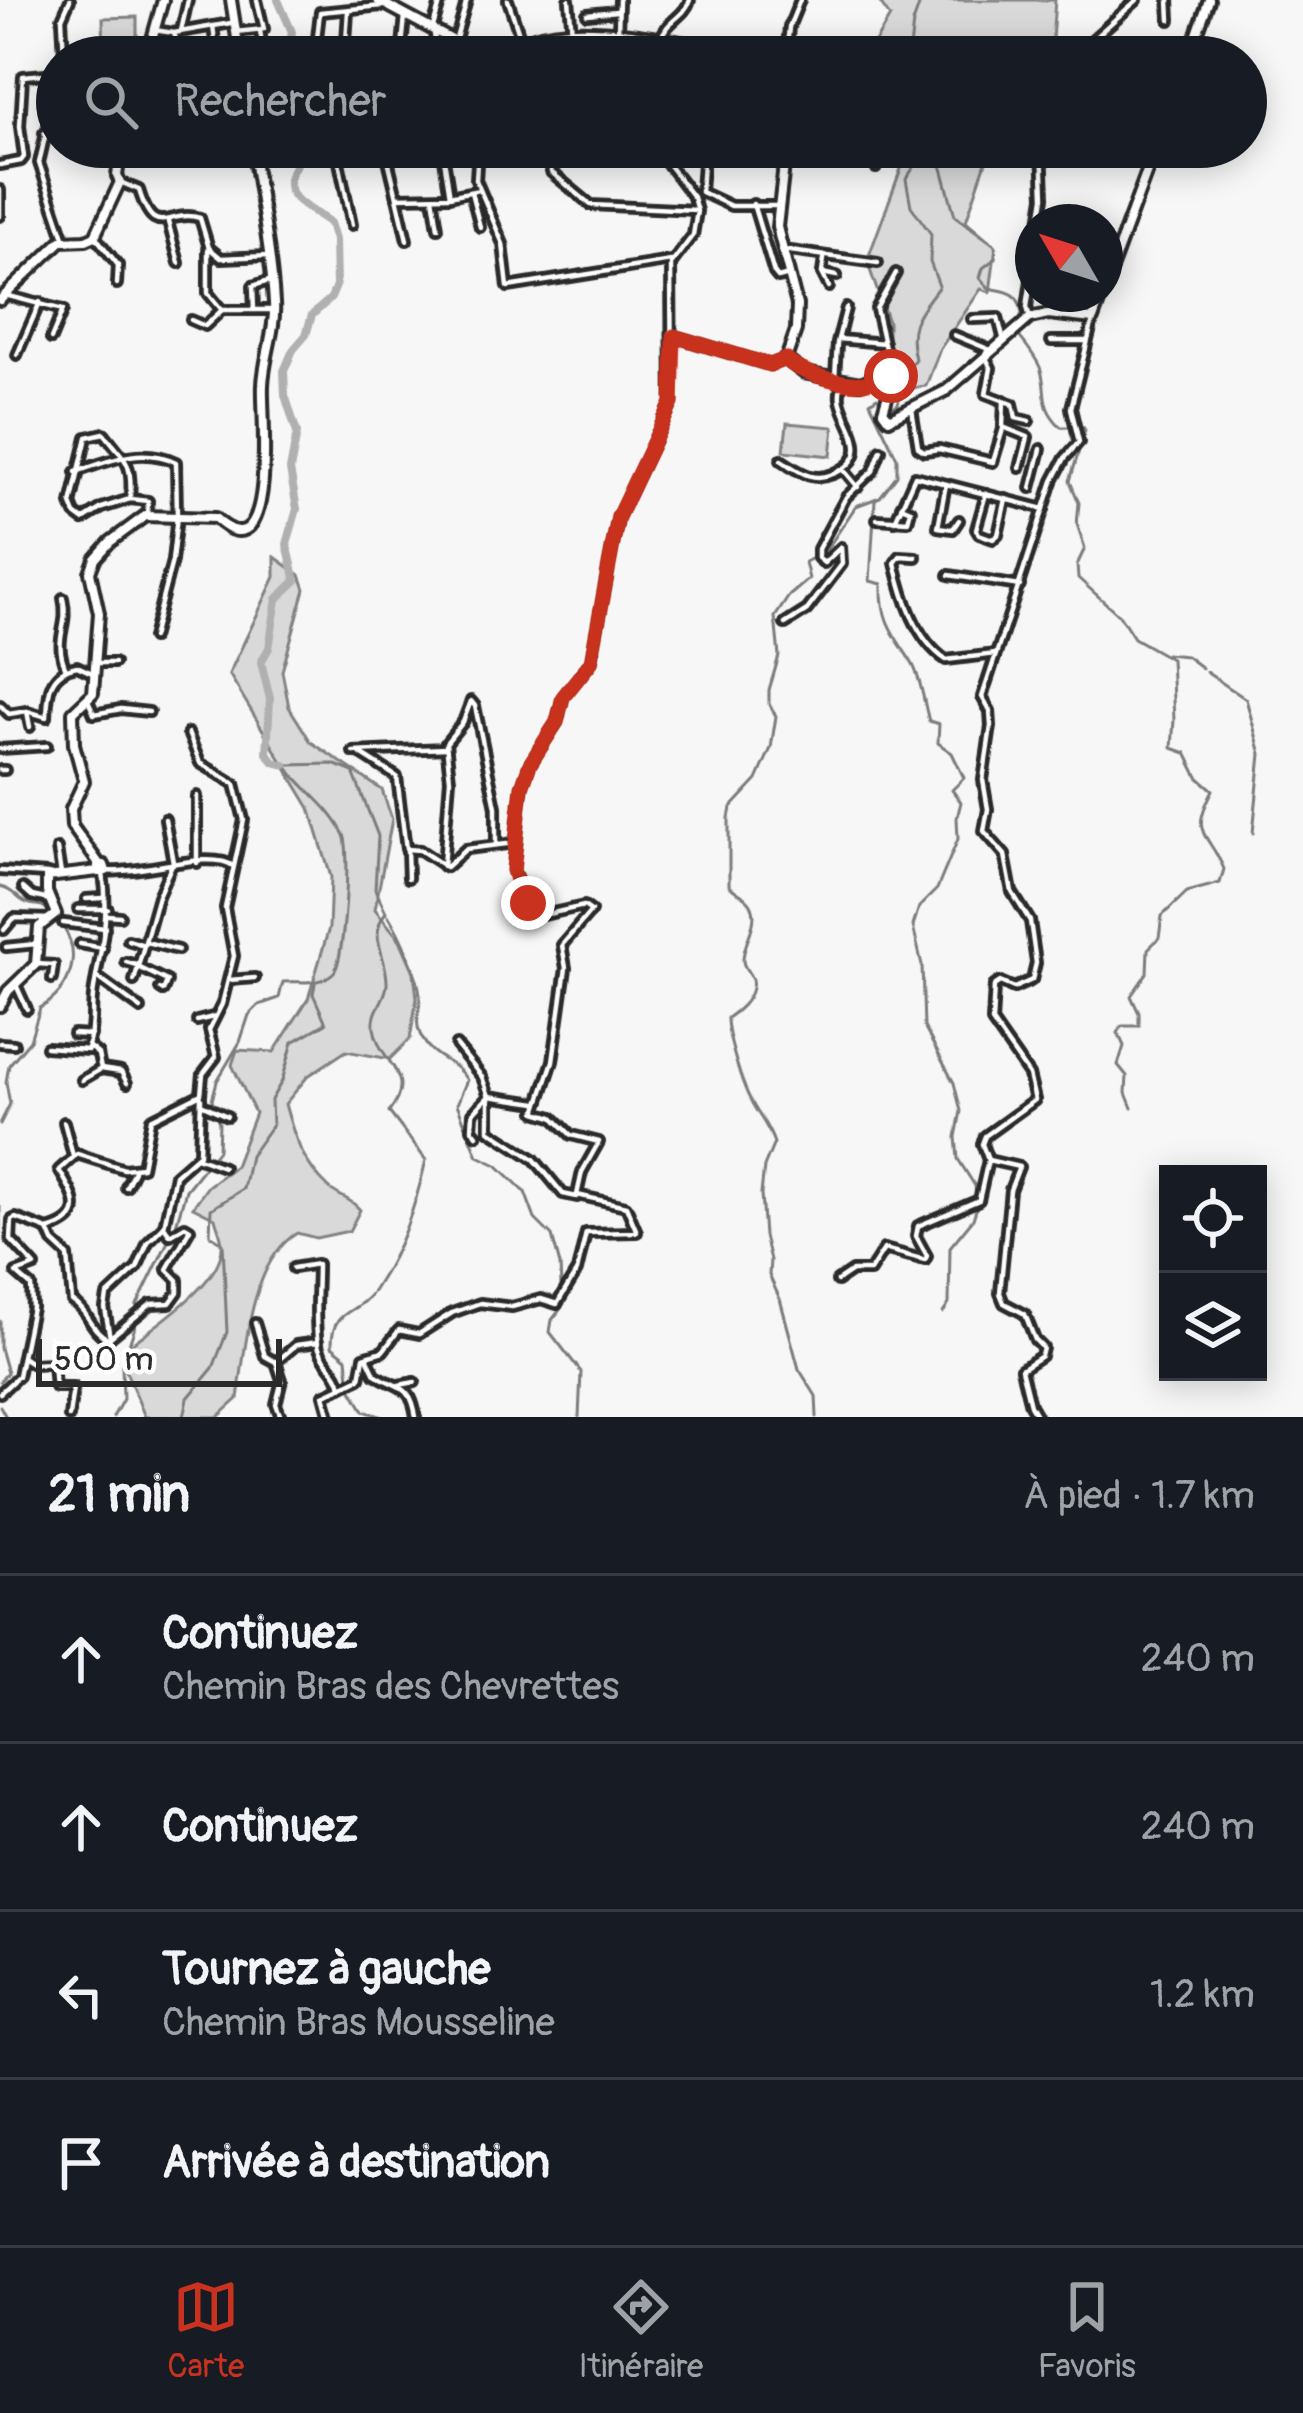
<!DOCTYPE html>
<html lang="fr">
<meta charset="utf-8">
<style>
:root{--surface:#171b24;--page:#20242c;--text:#f1f3f6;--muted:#9ea1a6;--line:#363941;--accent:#c8321e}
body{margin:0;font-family:Pangolin,sans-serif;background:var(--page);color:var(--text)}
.controls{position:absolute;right:36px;bottom:36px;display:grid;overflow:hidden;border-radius:0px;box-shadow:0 6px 30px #0003}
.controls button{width:108px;height:108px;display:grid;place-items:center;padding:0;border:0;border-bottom:3px solid var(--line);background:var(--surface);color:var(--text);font:60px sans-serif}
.compass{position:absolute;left:1015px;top:204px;width:108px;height:108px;border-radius:50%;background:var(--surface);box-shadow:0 6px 30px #0003;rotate:309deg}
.scale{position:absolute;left:36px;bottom:30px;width:246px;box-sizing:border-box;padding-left:12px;border:6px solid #2b2b2b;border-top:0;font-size:33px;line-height:42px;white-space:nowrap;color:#2b2b2b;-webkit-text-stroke:9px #fff;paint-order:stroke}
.stop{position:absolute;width:36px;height:36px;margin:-27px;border:9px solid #c8321e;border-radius:50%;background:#fff}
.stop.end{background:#c8321e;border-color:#fff;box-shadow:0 3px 12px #0008}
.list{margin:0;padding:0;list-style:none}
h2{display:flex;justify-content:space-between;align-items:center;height:156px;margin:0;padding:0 48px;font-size:51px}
h2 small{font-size:39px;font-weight:400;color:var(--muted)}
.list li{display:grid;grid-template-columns:78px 1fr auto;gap:36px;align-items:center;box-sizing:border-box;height:168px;padding:0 48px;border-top:3px solid var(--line)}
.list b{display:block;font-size:45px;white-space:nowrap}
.list p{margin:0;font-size:39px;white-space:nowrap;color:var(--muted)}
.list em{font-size:39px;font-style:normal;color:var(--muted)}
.icon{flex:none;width:66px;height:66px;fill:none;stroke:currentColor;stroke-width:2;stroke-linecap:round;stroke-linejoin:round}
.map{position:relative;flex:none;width:1303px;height:1417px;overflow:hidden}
.search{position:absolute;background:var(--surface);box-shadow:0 6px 30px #0003;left:36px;right:36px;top:36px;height:132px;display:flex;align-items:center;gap:30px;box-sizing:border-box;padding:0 42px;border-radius:66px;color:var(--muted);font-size:45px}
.sheet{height:828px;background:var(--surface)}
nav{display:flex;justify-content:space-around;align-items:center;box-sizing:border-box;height:168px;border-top:3px solid var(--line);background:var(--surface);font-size:33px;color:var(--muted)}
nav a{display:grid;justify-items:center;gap:6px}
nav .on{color:var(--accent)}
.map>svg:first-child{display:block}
.green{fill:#d9d9d9;stroke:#828282;stroke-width:3}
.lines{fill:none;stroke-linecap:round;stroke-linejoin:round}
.stream{stroke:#7b7b7b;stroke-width:3}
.river{stroke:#b0b0b0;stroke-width:8}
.minor-casing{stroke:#2b2b2b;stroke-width:14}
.tertiary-casing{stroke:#2b2b2b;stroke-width:16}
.secondary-casing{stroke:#2b2b2b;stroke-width:16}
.minor{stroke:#fff;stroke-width:4.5}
.tertiary{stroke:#fff;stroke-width:8}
.secondary{stroke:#fff;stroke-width:8}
.route{stroke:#c8321e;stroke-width:15}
</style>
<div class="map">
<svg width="1303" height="1417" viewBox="0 0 1303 1417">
<rect width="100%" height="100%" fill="#f7f7f7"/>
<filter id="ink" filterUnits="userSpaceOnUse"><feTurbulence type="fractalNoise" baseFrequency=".00833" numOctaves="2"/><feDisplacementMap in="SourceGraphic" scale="24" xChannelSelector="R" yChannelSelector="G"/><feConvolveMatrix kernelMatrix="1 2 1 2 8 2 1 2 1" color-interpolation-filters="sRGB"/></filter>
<g filter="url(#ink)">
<g class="green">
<path d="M878 0H1055L1052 40 980 51 971 57H874L871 49 890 17Z"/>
<path d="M137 17V57H104L103 18Z"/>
<path d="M909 147H991L966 221 996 246 990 292 981 289 940 349 926 386 888 392V322L867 261Z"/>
<path d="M787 423 834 427 831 456 784 451Z"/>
<path d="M275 557 300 575 305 589 282 671 289 707 311 742 382 790 392 819 375 909 400 940 414 972 417 998 410 1039 390 1059 346 1051 308 1076 285 1104C294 1137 303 1164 329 1188 339 1197 351 1198 360 1210L349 1231 316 1238 297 1233C251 1261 245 1348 238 1399L218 1417H145L126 1371 129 1346C156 1325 221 1283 222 1247 223 1238 217 1227 215 1218L193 1207 208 1186 235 1166 255 1113 232 1065 237 1050 274 1052 308 999 329 928 331 877 310 808 229 674 275 577Z"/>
</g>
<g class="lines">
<g class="stream">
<path d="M909 57 913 23 921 0"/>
<path d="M939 157 955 216 995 245 996 258 983 268 980 278 989 288C1009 292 1019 291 1022 314L1015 327"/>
<path d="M1018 335C1026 345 1037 358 1041 370 1048 396 1039 405 1061 427H1083L1085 430 1070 481 1079 503 1077 524 1085 548 1077 565 1078 578 1120 616 1134 638 1171 659 1174 720 1172 748 1186 753 1198 777 1213 790C1189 835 1207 830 1224 869L1220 883 1187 892 1162 916 1159 938 1148 949 1147 973 1131 996 1139 1013V1026H1122L1118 1033 1124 1046 1118 1065 1127 1076 1126 1093 1132 1108"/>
<path d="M875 500 870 581 882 584C881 622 893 633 912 663 921 678 924 704 929 721L939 724 938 743 952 753 964 778 952 790 961 802 957 818 958 839 937 889 919 907 913 926 922 965 924 1027 954 1083 961 1111 956 1137 958 1159 975 1186 979 1200 973 1219 950 1247 949 1304 943 1313"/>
<path d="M1166 654 1186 656 1202 668"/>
<path d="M1206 672 1246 699 1261 754 1253 833"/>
<path d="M287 765 333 764 353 772 378 836 375 889 386 912C367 936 388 956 387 984 386 1001 372 1009 374 1028 379 1064 419 1073 389 1112L426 1160C415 1208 401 1249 374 1290 357 1316 331 1307 332 1346L347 1358 349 1378"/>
<path d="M0 887C15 890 16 899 27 903 38 907 41 902 49 912"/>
<path d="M388 915C399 932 419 976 420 996 421 1009 414 1021 420 1034 434 1063 453 1057 467 1080L457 1104 478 1156 497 1165 525 1192 535 1219 552 1236 560 1265 562 1307 552 1320 550 1332 581 1372 579 1417"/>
<path d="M0 1124 10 1104 6 1082 9 1065 30 1040 40 1008C69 992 83 957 63 927"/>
<path d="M0 1206V1231"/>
<path d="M0 1321V1348L7 1373 0 1381"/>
<path d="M351 1388 364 1411 383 1417"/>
<path d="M0 1406 6 1417"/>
<path d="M113 1417 123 1399 122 1365 134 1330 137 1305 176 1225 186 1190 218 1150 219 1123 212 1100 217 1081 240 1042 249 1015 259 1005 279 998 283 982C301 980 319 987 334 972 344 961 351 850 344 835 330 806 304 790 285 765"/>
<path d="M184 1417 188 1398 213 1368 227 1332 223 1243 210 1235 211 1209 243 1189 250 1156 272 1125 271 1100 282 1081 293 1042 326 1023 313 994 315 984"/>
<path d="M817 1417 816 1396 799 1369 780 1299 769 1275 770 1260 764 1236 761 1194 764 1167 774 1143C767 1123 759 1117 751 1101 742 1085 727 1036 727 1018 737 1011 749 1002 752 988 755 975 744 971 743 961 742 943 761 922 751 904 746 895 735 893 729 885V818L731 808 757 780 771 748 776 716 769 704V690L779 656 775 617 789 596 809 579 805 562 825 552 856 506 880 497 897 475V458L870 402 877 397 889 409 898 404 906 370 915 359C906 323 919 313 939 286L930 262 931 234 911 206 906 179 914 167 954 147"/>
</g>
<g class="river">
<path d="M278 0 292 32 287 57"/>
<path d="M285 765 274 762 267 753 270 699 261 662 269 648 277 599 296 581 287 544 297 509 290 470 297 433 285 395 284 371 293 350 306 335 312 315 331 298 336 286 335 240 330 223C316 211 280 199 291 174 296 163 300 159 302 147"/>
</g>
<g class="minor-casing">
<g id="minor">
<path d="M508 0 522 43"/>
<path d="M569 0 572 33"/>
<path d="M1169 0 1170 20"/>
<path d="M587 14 617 11"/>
<path d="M154 30 174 33 231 23"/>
<path d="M432 30 441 0"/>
<path d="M181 31 188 0"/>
<path d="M260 31 263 49"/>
<path d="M236 32 264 29 257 0"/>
<path d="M174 33 180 53H211L216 49 213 26"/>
<path d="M434 33 437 57"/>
<path d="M618 33 619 0"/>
<path d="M661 39C666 20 684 18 690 0"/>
<path d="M455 42 467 0"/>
<path d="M316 47 320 12 382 6"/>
<path d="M348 49 359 51 360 57"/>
<path d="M1076 54 1137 0"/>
<path d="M64 57 62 18 70 0"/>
<path d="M345 57 348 11"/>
<path d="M401 57 405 16"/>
<path d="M549 57 550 36"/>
<path d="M676 57 679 42"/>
<path d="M786 57 789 27 800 0"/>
<path d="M57 85 39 163 65 240"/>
<path d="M44 133 57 134"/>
<path d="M66 147 87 151 91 147"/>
<path d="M336 147 352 225"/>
<path d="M385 147 397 197 449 196 479 190"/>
<path d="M442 147 450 196"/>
<path d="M459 147 464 155 476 157"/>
<path d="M478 147 476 180 503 244 508 287 671 261"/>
<path d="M551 147V172L591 205 696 210"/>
<path d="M769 147 786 149"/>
<path d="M708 154 703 162 701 192 731 206H778"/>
<path d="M785 156 831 163"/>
<path d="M0 165 21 161 24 157 20 126 23 76 57 73"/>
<path d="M876 168 878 147"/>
<path d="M120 182 139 190C155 243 168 208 200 218L209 248 221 258 268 256"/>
<path d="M0 190V216"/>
<path d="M471 192 480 227"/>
<path d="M397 197 407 240"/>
<path d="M433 197 438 228"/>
<path d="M753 204 774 273 778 278 789 275"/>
<path d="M168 222 179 263"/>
<path d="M1040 222 1044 197 1042 147"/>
<path d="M95 236 118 265 117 284"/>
<path d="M208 250V293L222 310"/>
<path d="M783 250 878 263"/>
<path d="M824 259 822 273 829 287"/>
<path d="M822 273 837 276"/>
<path d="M5 295 63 310 51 339"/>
<path d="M254 310 253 286 269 281"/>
<path d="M1030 318 1027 307 1033 267"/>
<path d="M972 319 998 318 1004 341"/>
<path d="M191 320 205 326 222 310H274"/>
<path d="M954 335 993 351"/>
<path d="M674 336 770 365 783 360"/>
<path d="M838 339 884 343"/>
<path d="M1051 341H1087"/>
<path d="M17 355 40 302"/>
<path d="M986 358 991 368 986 394 1013 404 1016 418 1029 421"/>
<path d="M890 370 876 309 896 273"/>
<path d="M835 378 837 343 846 308"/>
<path d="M1004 400 1003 427 1028 437 1020 468"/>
<path d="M912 409 918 447 924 451 939 449 993 462 1003 429"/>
<path d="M791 467 781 460C797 470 811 483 833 474 879 455 843 423 840 399 839 394 841 385 842 380"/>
<path d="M843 469 858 487"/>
<path d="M76 472C111 460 141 446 176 462L177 516 172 561 152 638"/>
<path d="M946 484 938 527 953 529 959 520"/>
<path d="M1031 488 1041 449"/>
<path d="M986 494 976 529 979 534 993 539 998 535 1006 499"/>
<path d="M130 499 102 508 83 520 75 514 71 504 87 437 104 433C125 461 133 460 130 499L148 501 147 515"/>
<path d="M877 519 908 521 911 510 901 506"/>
<path d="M895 521 915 476 1044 509"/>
<path d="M916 557 900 556 895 563C903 597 915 639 946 660L996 654"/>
<path d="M949 575 1020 586"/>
<path d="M63 598C70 628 52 637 66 669"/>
<path d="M785 624 807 610 842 564 841 547 824 563 818 558V549L846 497 873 471 881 450"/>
<path d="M95 663H114"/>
<path d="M88 700 94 714 121 709 149 712"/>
<path d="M0 705 9 714 27 711 47 717C48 696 47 672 77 666L92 673"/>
<path d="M27 711 30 727"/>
<path d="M0 749 47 746"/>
<path d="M353 752 446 748"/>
<path d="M361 754 397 777 406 849 420 850 446 867 466 849 515 843"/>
<path d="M0 770H5"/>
<path d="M57 849 61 874"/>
<path d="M407 849 408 878"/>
<path d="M197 863V796"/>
<path d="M443 866 450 779 446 743 463 722 471 701 475 706 496 807V845"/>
<path d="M0 871 48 874"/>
<path d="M106 871C138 875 211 849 233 866"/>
<path d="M23 888 32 896 50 900"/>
<path d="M86 899 104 898"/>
<path d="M78 909H108"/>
<path d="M108 915 120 916"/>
<path d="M63 923 105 928"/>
<path d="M4 930 14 918 50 919"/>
<path d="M128 940 144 945"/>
<path d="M146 942 178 950"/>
<path d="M80 944 103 948"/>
<path d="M6 947 36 944"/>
<path d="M126 962 140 966"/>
<path d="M36 964 54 965 52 979"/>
<path d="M140 968 167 981 163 991 160 989"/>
<path d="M97 977 141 1009"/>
<path d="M229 980 255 978"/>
<path d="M134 981 158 896 173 862 165 819"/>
<path d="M17 987 27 1009"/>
<path d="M197 1021 213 1017"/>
<path d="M73 1034 91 1035"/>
<path d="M0 1043 14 1044"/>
<path d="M456 1045 482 1077 489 1096V1130L534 1159 563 1194 577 1197"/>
<path d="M46 1047 88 1050"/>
<path d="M101 1069 121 1072 127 1083"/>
<path d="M82 1080 101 1069 98 1054 88 1046C95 1020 90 1011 94 989 101 945 110 919 103 873"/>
<path d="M201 1104 227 1116"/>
<path d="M64 1122 73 1156"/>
<path d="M477 1135 472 1129 473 1113 489 1096 537 1103"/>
<path d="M196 1157 223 1167"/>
<path d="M988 1160 982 1144 985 1136 1035 1100 1029 1075 992 1022 994 986 1000 982 1014 988 1032 980 1036 963 1030 921 1012 892 1005 855 984 831 988 809 983 780 991 726 990 711 982 697 1053 481 1065 458 1079 442 1071 408 1093 320"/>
<path d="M988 1160 1019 1167 1010 1190 1000 1293 1004 1303 1025 1314 1035 1340 1043 1348 1041 1356 1021 1369 1030 1405 1037 1417"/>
<path d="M126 1187 134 1171"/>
<path d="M48 1230 53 1242 68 1256 72 1301C88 1310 90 1330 108 1339L151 1304 170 1303 178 1292V1280L167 1269 190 1229 185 1226 170 1235 164 1226"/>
<path d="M293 1268 317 1264C317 1290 314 1319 318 1345 322 1363 338 1369 341 1387"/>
<path d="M837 1281 852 1271H870L884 1249 925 1260 927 1256 916 1236 918 1226 979 1200 988 1160"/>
<path d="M255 1323 265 1356 276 1362"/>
<path d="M110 1338 105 1308 107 1296 137 1268 148 1242 164 1226 175 1175 199 1154 201 1098"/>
<path d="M22 1357 33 1364 53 1363 55 1387H73L69 1417"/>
<path d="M367 1357 375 1374C399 1390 411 1383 416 1417"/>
<path d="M399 1385 415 1382"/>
<path d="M0 1393 18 1376 32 1308 31 1286 16 1273 35 1266 11 1240 12 1220 16 1218 48 1230C90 1219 74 1195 59 1170L77 1154 124 1169 142 1167 151 1119 201 1094 203 1074 216 1057 209 1030 222 1004 234 956 225 908 244 820 235 784 200 763 188 733"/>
<path d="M281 1417 276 1404 282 1380 276 1362 296 1345 318 1342"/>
<path d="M330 1417 324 1395 360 1378 364 1357 383 1351 399 1330 419 1334 452 1313 480 1303 512 1307 541 1299 557 1304 577 1271 586 1233 637 1232 626 1206 577 1195 582 1172 599 1142 571 1135 553 1117 536 1112 553 1061 566 968 562 945 591 911 584 906 548 914 537 912 523 896 513 870 522 787 530 764 557 722 563 697 591 662 618 517 672 403 671 264 693 235 697 211 693 197 655 147"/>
</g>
</g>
<g class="tertiary-casing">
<g id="tertiary">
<path d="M231 0 240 57"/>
<path d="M147 57 163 0"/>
<path d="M0 300 61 241 86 240 95 236 120 182 117 176 121 147"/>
<path d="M100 865 72 826 71 809 84 781 74 744 73 712 93 693 99 613 90 572 95 559 110 542 145 516 215 518C280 579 261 408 263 385 264 358 276 329 274 303 271 251 260 198 252 147"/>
<path d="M104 865 106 871 99 872 98 866Z"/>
<path d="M0 1006 8 991 36 964 39 927 56 914 47 892V877L98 871"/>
</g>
</g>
<g class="secondary-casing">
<g id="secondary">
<path d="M377 0 484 57"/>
<path d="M498 57C509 51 519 42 531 38 588 18 696 45 756 57"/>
<path d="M1189 57 1209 0"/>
<path d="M786 147 777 227 797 305 796 330 786 359 804 373 860 383 889 372V391L883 411 889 419 947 390 1030 318 1048 314 1093 319 1102 294"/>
<path d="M1105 285 1156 147"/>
</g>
</g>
<use href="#minor" class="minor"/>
<use href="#tertiary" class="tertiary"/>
<use href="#secondary" class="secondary"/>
</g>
</g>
<g class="lines" filter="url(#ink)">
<path class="route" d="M528 903 518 887 513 870 522 787 530 764 557 722 563 697 591 662 618 517 672 403 674 336 770 365 786 359C797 373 850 388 868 382 875 380 880 375 886 372L891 376"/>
</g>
</svg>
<div class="controls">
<button><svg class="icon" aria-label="locate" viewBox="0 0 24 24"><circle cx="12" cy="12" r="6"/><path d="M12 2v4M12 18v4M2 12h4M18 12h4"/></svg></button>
<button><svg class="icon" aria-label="layers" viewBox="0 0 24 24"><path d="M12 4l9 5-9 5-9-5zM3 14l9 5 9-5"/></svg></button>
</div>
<svg class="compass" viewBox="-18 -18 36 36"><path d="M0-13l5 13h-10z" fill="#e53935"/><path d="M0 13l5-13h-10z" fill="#9ea1a6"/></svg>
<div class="scale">500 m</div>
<div class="stop" style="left:891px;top:376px"></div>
<div class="stop end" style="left:528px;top:903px"></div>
<div class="search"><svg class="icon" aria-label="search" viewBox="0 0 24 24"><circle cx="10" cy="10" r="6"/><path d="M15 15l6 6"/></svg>Rechercher</div>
</div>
<section class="sheet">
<h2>21 min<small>À pied · 1.7 km</small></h2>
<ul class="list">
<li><svg class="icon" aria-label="ahead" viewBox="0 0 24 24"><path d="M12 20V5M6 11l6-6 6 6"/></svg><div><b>Continuez</b><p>Chemin Bras des Chevrettes</p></div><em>240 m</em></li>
<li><svg class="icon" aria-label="ahead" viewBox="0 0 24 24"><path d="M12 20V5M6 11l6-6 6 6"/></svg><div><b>Continuez</b></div><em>240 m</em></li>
<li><svg class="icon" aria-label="left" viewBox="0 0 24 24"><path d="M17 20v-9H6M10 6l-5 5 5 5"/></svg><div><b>Tournez à gauche</b><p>Chemin Bras Mousseline</p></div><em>1.2 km</em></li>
<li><svg class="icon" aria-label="arrive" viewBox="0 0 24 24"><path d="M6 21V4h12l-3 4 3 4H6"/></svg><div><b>Arrivée à destination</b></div></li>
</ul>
</section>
<nav>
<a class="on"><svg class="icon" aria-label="map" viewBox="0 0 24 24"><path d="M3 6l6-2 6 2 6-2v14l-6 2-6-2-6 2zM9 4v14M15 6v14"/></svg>Carte</a>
<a><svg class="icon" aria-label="directions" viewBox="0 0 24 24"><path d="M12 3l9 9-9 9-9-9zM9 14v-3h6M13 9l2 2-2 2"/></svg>Itinéraire</a>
<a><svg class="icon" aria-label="saved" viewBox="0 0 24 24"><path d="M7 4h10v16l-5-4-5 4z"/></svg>Favoris</a>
</nav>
